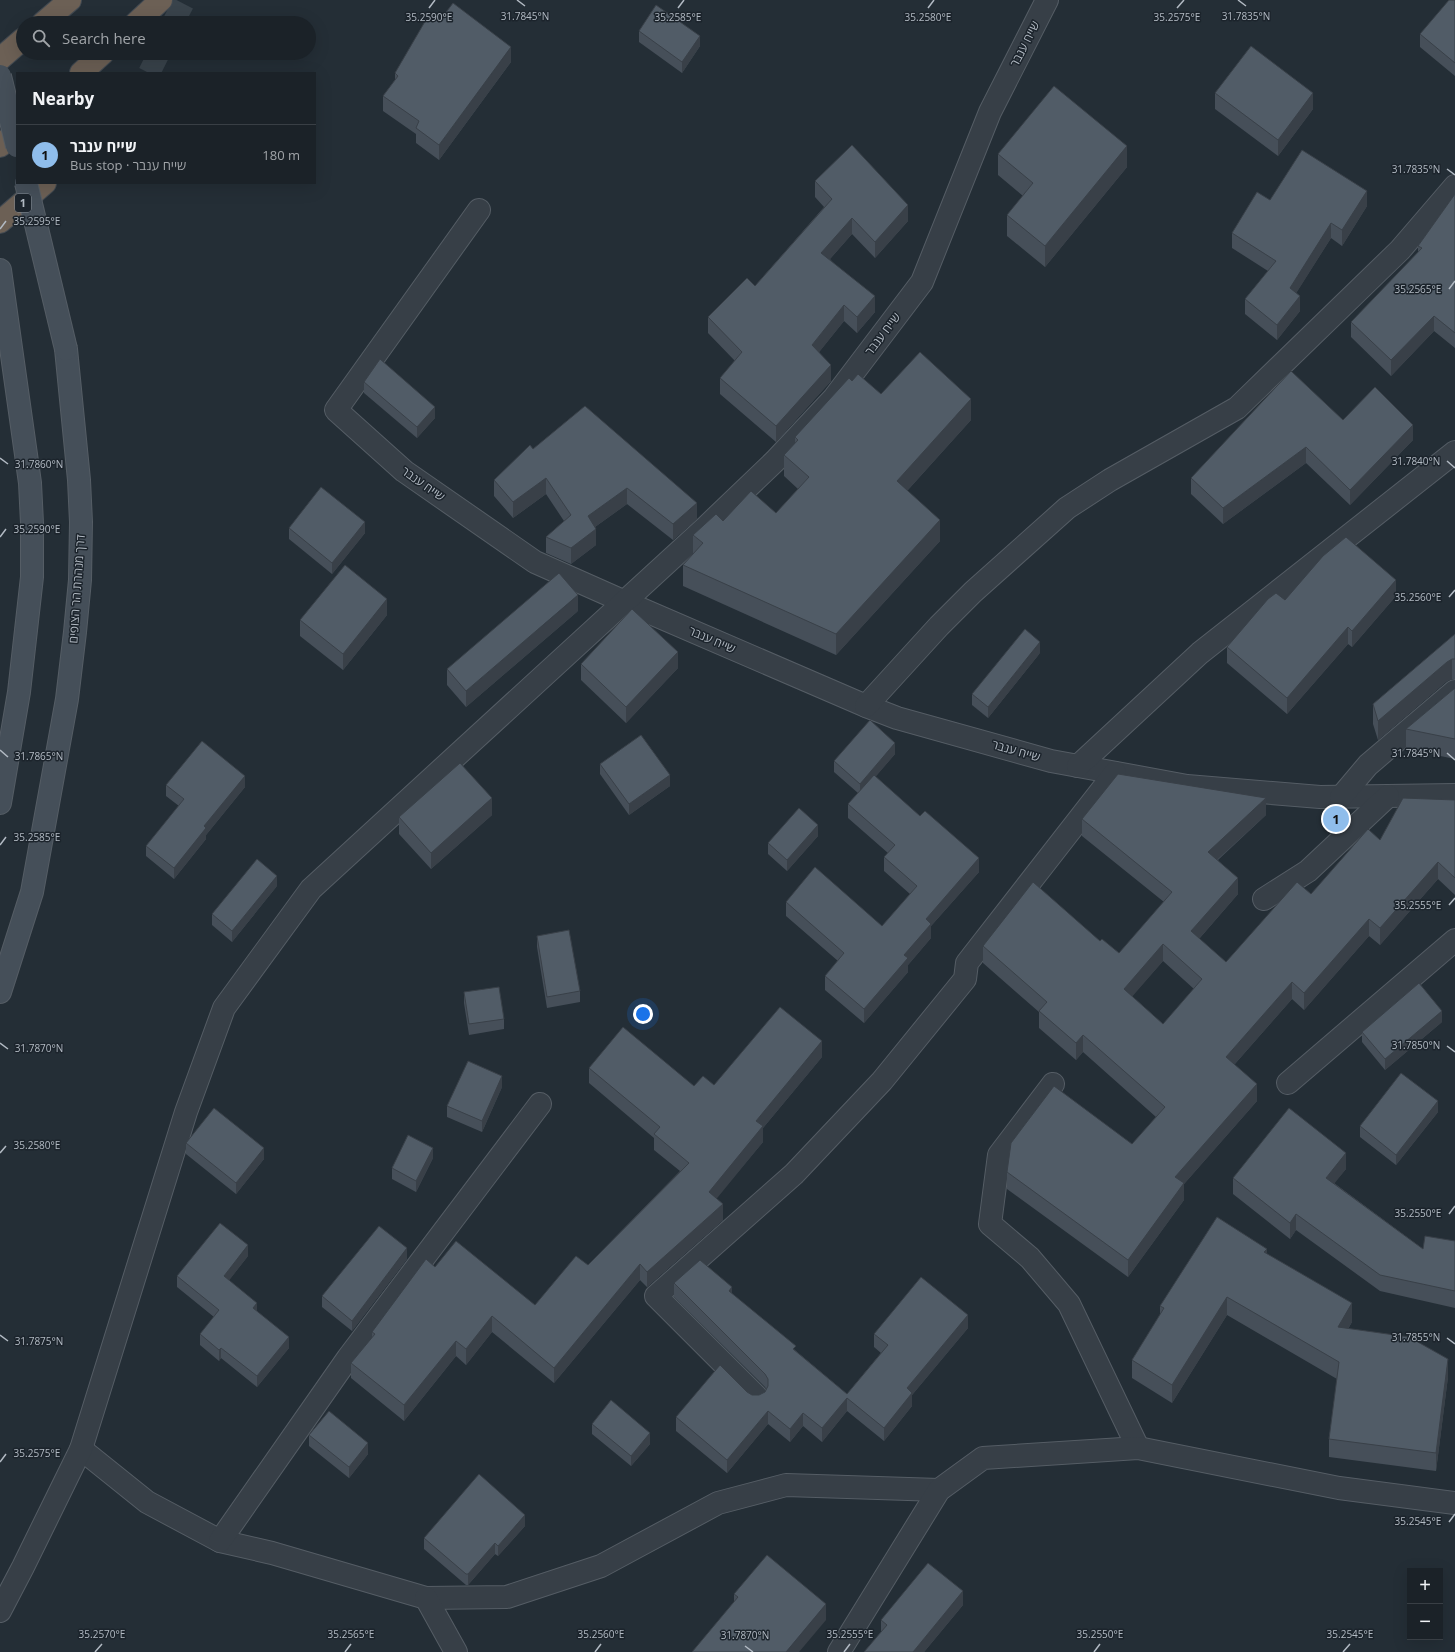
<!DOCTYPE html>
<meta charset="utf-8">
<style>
:root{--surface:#1b2228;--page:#282f34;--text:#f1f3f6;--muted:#a0a4a8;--line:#393f45;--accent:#8fbdeb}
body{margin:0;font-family:"Open Sans","Noto Sans Hebrew",sans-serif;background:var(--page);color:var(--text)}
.controls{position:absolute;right:12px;bottom:12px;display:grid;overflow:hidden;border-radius:0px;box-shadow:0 4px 16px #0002}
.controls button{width:36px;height:36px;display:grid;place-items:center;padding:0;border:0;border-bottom:1px solid var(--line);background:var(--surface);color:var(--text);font:20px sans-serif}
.you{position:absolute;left:643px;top:1014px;width:14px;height:14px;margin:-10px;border:3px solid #fff;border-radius:50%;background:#1a73e8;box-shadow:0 0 0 6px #1a73e833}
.badge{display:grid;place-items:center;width:26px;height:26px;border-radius:50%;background:var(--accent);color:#111;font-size:13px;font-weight:700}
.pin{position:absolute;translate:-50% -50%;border:2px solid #fff;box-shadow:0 1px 4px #0006}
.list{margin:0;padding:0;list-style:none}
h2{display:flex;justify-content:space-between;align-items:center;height:52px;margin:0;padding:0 16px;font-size:17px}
h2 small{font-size:13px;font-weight:400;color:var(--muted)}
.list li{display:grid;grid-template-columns:26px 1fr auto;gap:12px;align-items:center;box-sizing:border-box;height:60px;padding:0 16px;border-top:1px solid var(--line)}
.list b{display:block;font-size:15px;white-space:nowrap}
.list p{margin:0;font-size:13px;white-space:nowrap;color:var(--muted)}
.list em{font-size:13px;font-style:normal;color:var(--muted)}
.icon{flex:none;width:22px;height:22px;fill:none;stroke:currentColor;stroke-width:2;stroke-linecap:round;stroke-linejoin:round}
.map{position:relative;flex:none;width:1455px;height:1652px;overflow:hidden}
.search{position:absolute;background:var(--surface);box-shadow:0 4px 16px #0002;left:16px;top:16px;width:300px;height:44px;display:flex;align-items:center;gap:10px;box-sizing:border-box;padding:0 14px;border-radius:22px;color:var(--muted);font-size:15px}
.panel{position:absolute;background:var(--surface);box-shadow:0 4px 16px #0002;left:16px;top:72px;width:300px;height:112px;border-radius:0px}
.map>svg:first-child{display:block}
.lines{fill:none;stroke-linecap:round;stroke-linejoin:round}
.highway-tunnel{stroke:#39434b;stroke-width:22;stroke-dasharray:22 11;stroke-linecap:butt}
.street-casing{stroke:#555d65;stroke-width:24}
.secondary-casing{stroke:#555d65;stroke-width:24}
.highway-casing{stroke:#424a52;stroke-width:24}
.street{stroke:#373f47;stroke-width:22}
.secondary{stroke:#454f59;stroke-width:22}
.highway{stroke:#6c6055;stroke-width:22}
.secondary-bridge-casing{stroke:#555d65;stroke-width:24;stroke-linecap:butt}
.secondary-bridge{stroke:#454f59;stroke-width:22}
.wall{fill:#464f59;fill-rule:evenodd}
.shaded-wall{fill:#394048}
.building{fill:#515c67;stroke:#394048;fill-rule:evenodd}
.ticks{fill:none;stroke:#b2bac3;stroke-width:1.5}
.labels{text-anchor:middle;stroke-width:3;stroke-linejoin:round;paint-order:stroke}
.shield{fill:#1c242c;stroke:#858d96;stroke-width:1}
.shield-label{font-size:11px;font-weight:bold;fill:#b2bac3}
.street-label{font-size:12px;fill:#b2bac3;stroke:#1c242c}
.ticks-label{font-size:10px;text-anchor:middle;fill:#b2bac3;stroke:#1c242c;stroke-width:3;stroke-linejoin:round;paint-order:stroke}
</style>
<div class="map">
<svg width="1455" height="1652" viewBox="0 0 1455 1652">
<rect width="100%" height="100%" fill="#242e36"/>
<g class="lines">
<g class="highway-tunnel">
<path d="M173 23 185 0"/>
<path d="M149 73 159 53"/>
</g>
<g class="street-casing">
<g id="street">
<path d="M479 210 336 410 404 471 535 562 625 602 866 706 897 718 1051 761 1187 786 1320 797 1455 795"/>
<path d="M866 706 939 626 973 592 1067 508 1110 480 1237 408 1400 250 1455 186"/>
<path d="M1078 766 1200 653 1455 452"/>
<path d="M1341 797 1368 765 1455 691"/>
<path d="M1264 899 1308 871 1388 796"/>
<path d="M1288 1083 1455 940"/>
<path d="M1053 1084 999 1155 990 1224 1030 1258 1069 1304 1138 1448"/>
<path d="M756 1396 656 1296 794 1174 882 1081 965 979 967 963 1115 773"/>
<path d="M81 1449 147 1502 220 1541 272 1553 426 1598 507 1597 601 1566 718 1503 786 1485 939 1490"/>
<path d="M220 1541 348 1358 540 1104"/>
<path d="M426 1598 456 1652"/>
<path d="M0 1611 23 1567 81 1449 186 1112 224 1008 311 889 706 527 775 461 834 398 922 282 990 112 1047 0"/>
<path d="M839 1652 939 1490 983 1458 1138 1448 1339 1488 1455 1503"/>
</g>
</g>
<g class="secondary-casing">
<g id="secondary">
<path d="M0 270 30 483 32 523V577L19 692 0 803"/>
<path d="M0 992 32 892 67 699 75 632 80 580 81 522 79 480 66 349"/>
</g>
</g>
<g class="highway-casing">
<g id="highway">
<path d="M43 23 70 0"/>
<path d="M136 23 161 0"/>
<path d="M0 59 23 39"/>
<path d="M81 73 103 53"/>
<path d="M0 146 17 131"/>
<path d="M0 222 45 183"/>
</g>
</g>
<use href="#street" class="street"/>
<use href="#secondary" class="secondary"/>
<use href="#highway" class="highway"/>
<g class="secondary-bridge-casing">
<g id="secondary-bridge">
<path d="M0 76 17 146"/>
<path d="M26 183 66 349"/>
</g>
</g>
<use href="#secondary-bridge" class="secondary-bridge"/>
</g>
<g class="wall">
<path d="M1455 0V76L1420 47V34Z"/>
<path d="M639 31 700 46 682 73 639 42Z"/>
<path d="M511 62 439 160 416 143V134L383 111V96L395 80V73Z"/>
<path d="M1215 93 1313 109 1278 156 1215 109Z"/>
<path d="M998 154 1127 167 1045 267 1007 236V215L1023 196 998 175Z"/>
<path d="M815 181 908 221 875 258 852 234 830 259 875 312 857 333 844 321 819 352 831 381 776 442 720 394V378L735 361 708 333V317L755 286 824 207 815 197Z"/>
<path d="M1455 194V348L1434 331 1391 376 1351 337V322L1418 253V246Z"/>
<path d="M1270 200 1367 206 1342 246 1331 238 1296 293 1300 311 1277 340 1245 314V299L1268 271 1232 248V233Z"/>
<path d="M852 381 881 394 971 420 907 491 940 541 836 655 683 586V565L693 554V535L723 521 776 513 798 489 784 476V455L795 444V437Z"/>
<path d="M364 382 435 418 417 438 364 393Z"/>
<path d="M585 406 697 519 673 540 627 504 595 527 596 545 571 564 546 553V537L564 521 546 494 513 518 494 496V480L533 449Z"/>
<path d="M1343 420 1413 440 1350 505 1306 463 1223 524 1191 494V478Z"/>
<path d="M289 528 365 533 332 574 289 539Z"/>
<path d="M1396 596 1352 647 1348 644 1287 714 1227 663V647L1285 600Z"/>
<path d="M578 611 466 707 447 685V669Z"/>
<path d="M387 615 343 670 300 636V620Z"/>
<path d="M1455 634V679H1452L1447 681 1378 740 1373 724V704Z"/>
<path d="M1040 653 988 718 972 705V694Z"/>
<path d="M581 664 678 668 626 723 581 680Z"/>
<path d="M1455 688V759L1406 749V729Z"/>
<path d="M895 754 875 777 979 872 931 926V938L908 965V972L864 1023 825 990V976L838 961 786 916V902L882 926 910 894 884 871V857L888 853 848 818V804L858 793 834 772V761Z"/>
<path d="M600 764 670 786 629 815 600 774Z"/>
<path d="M166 785 245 787 206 835V839L174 879 146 856V846L179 806 166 796Z"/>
<path d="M1455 800V895L1438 879 1380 945 1369 936 1304 1010 1292 999 1234 1065 1257 1101 1184 1184V1200L1128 1277 1007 1189V1172L1132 1144 1156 1117 1083 1052 1076 1060 1039 1028V1012L983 963V946L1100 941 1119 953 1164 902 1082 836V819L1266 815 1218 860 1238 894 1199 939 1226 962 1311 894 1380 840ZM1163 961 1194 989 1163 1024 1132 996Z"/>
<path d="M492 815 431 869 399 834V817Z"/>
<path d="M818 836 787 871 768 854V843Z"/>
<path d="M277 886 232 942 212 925V914Z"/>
<path d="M537 936 580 991V1002L547 1008 537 947Z"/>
<path d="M464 992 504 1019V1029L469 1035 464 1003Z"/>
<path d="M1442 1022 1385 1070 1362 1042V1032Z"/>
<path d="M822 1057 763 1128V1142L716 1198 723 1220 647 1287 640 1280 554 1383 492 1332 466 1365 456 1356 404 1421 351 1378V1363L372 1338V1332L435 1267 535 1305 588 1265 680 1171 654 1150V1138L589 1083V1068L694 1086 714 1085Z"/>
<path d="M502 1087 482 1132 447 1117V1106Z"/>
<path d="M1438 1112 1396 1165 1360 1137V1126Z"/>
<path d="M186 1143 264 1159 236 1194 186 1154Z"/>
<path d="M433 1158 416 1192 392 1179V1168Z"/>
<path d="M1346 1169 1334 1183 1423 1249 1455 1241V1308L1380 1291 1296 1230 1290 1239 1233 1194V1178Z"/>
<path d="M1267 1254 1352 1322 1348 1329 1448 1377 1436 1471 1329 1457V1439L1337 1379 1227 1315 1172 1403 1132 1378V1360L1160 1315V1306Z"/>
<path d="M248 1256 229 1280 257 1311 289 1348 257 1387 221 1358 219 1361 200 1345V1334L214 1317 177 1287V1276Z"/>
<path d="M407 1259 352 1331 322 1307V1296Z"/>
<path d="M674 1283 732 1294 796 1351 847 1394 881 1353 874 1347V1334L968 1328 912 1395V1406L884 1441 847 1411 822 1442 803 1426 790 1442 768 1424 727 1473 676 1431V1417L747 1392 752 1395H759L765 1392 766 1389 765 1387 674 1297Z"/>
<path d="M592 1424 650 1444 631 1466 592 1434Z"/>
<path d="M309 1435 368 1454 349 1478 309 1446Z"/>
<path d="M525 1526 498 1556 495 1554 468 1585H466L424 1549V1538Z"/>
<path d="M734 1594 826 1620 734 1602Z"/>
<path d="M963 1605 924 1652H864L881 1632V1620Z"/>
</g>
<g class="shaded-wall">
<path d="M700 36V46L682 73V62Z"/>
<path d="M511 47V62L439 160V145Z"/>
<path d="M1313 93V109L1278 156V140Z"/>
<path d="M1127 146V167L1045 267V246Z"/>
<path d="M1367 191V206L1342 246V230Z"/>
<path d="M908 205V221L875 258V242Z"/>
<path d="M852 218V234L821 269V253Z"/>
<path d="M1331 223V238L1290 303V288Z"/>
<path d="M875 296V312L857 333V317Z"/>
<path d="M1300 296V311L1277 340V325Z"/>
<path d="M844 305V321L812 361V345Z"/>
<path d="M1434 316V331L1391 376V360Z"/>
<path d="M831 365V381L776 442V426Z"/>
<path d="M971 399V420L897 502V481Z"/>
<path d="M435 407V418L417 438V427Z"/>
<path d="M1413 425V440L1350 505V490Z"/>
<path d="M1306 447V463L1223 524V508Z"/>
<path d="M546 478V494L513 518V502Z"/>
<path d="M627 488V504L588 532V516Z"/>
<path d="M697 503V519L673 540V524Z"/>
<path d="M940 520V541L836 655V634Z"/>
<path d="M365 522V533L332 574V563Z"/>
<path d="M596 529V545L571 564V548Z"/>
<path d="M1396 580V596L1352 647V631Z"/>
<path d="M578 595V611L466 707V691Z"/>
<path d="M387 599V615L343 670V654Z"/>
<path d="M1348 627V644L1287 714V698Z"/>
<path d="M1040 642V653L988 718V707Z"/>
<path d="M678 652V668L626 723V707Z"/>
<path d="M1452 659V679L1447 681 1378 740V721L1447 662Z"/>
<path d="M895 743V754L860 795V784Z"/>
<path d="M670 775V786L629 815V804Z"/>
<path d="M245 776V787L206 835V839L174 879V868L204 826Z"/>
<path d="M492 798V815L431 869V853Z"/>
<path d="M1266 798V815L1208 868V852Z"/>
<path d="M818 825V836L787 871V860Z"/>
<path d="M979 858V872L931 926V938L908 965V972L864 1023V1009L904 955 926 919Z"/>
<path d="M1438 862V879L1380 945V928Z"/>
<path d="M277 876V886L232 942V931Z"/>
<path d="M1238 878V894L1191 948V931Z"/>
<path d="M1369 919V936L1304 1010V993Z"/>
<path d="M1163 944V961L1124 1006V989Z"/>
<path d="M1292 982V999L1226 1074V1057Z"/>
<path d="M1442 1011V1022L1385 1070V1059Z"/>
<path d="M1083 1035V1052L1076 1060V1043Z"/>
<path d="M822 1041V1057L763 1128V1142L709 1208V1192L756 1121Z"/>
<path d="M502 1076V1087L482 1132V1121Z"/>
<path d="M1257 1084V1101L1184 1184V1200L1128 1277V1260L1175 1177Z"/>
<path d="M1438 1101V1112L1396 1165V1155Z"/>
<path d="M264 1148V1159L236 1194V1183Z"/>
<path d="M433 1148V1158L416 1192V1181Z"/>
<path d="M1346 1153V1169L1326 1194V1178Z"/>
<path d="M723 1204V1220L647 1287V1272Z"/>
<path d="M1296 1214V1230L1290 1239V1223Z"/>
<path d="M248 1245V1256L224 1287V1276Z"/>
<path d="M407 1248V1259L352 1331V1321Z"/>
<path d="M1267 1249V1267L1264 1252Z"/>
<path d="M640 1264V1280L554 1383V1368Z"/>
<path d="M732 1287V1300L729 1291Z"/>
<path d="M1227 1297V1315L1172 1403V1385Z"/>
<path d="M257 1303V1314L253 1308Z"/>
<path d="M1352 1303V1322L1338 1345V1327Z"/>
<path d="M968 1315V1328L912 1395V1406L884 1441V1428L907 1388Z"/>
<path d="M492 1316V1332L466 1365V1349Z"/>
<path d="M289 1337V1348L257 1387V1376Z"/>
<path d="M456 1341V1356L404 1421V1405Z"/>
<path d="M221 1348V1358L219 1361V1350Z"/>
<path d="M1448 1359V1377L1436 1471V1453Z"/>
<path d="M847 1398V1411L822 1442V1428Z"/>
<path d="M768 1411V1424L727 1473V1460Z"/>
<path d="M803 1413V1426L790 1442V1429Z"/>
<path d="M650 1433V1444L631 1466V1456Z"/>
<path d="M368 1443V1454L349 1478V1467Z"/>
<path d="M525 1515V1526L498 1556V1546Z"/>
<path d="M495 1543V1554L468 1585V1574Z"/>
<path d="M963 1591V1605L924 1652H913Z"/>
<path d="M826 1604V1620L799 1652H786Z"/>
</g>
<g class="building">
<path d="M1449 0H1455V63L1420 34Z"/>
<path d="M453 3 511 47 439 145 416 128 419 121 383 96 398 76 395 73 427 18 441 19Z"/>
<path d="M656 5 700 36 682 62 639 31Z"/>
<path d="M1251 46 1313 93 1278 140 1215 93Z"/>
<path d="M1054 86 1127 146 1045 246 1007 215 1033 183 998 154Z"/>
<path d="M852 145 908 205 875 242 852 218 821 253 875 296 857 317 844 305 812 345 831 365 776 426 720 378 742 352 708 317 747 278 755 286 832 199 815 181Z"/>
<path d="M1302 150 1367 191 1342 230 1331 223 1290 288 1300 296 1277 325 1245 299 1276 261 1232 233 1257 192 1270 200Z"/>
<path d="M1455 194V333L1434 316 1391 360 1351 322 1422 248 1418 246Z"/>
<path d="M920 352 971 399 897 481 940 520 836 634 683 565 703 543 693 535 716 514 723 521 751 491 776 513 809 477 784 455 798 440 795 437 849 378 852 381 858 374 881 394Z"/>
<path d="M380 359 435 407 417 427 364 382Z"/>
<path d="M1291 371 1343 420 1375 387 1413 425 1350 490 1306 447 1223 508 1191 478Z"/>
<path d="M585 406 697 503 673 524 627 488 588 516 596 529 571 548 546 537 571 515 546 478 513 502 494 480 530 445 533 449Z"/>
<path d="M321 487 365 522 332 563 289 528Z"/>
<path d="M1346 537 1396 580 1352 631 1348 627 1287 698 1227 647 1268 599 1276 593 1285 600 1323 556Z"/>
<path d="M345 565 387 599 343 654 300 620Z"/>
<path d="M559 573 578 595 466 691 447 669Z"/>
<path d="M632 609 678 652 626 707 581 664Z"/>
<path d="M1025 629 1040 642 988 707 972 694Z"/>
<path d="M1455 634V659H1452L1447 662 1378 721 1373 704Z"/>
<path d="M1455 688V739L1406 729Z"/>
<path d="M870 720 895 743 860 784 834 761Z"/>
<path d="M641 735 670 775 629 804 600 764Z"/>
<path d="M202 741 245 776 204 826 206 828 174 868 146 846 184 799 166 785Z"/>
<path d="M460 763 492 798 431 853 399 817Z"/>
<path d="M1118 774 1266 798 1208 852 1238 878 1191 931 1226 962 1297 882 1311 894 1368 829 1380 840 1403 798 1455 800V878L1438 862 1380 928 1369 919 1304 993 1292 982 1226 1057 1257 1084 1175 1177 1184 1183 1128 1260 1007 1172 1011 1143 1054 1086 1132 1144 1165 1107 1083 1035 1076 1043 1039 1011 1047 1002 983 946 1033 882 1100 941 1102 939 1119 953 1172 892 1082 819ZM1163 944 1202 979 1163 1024 1124 989Z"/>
<path d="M874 775 920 816 925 811 979 858 926 919 931 924 904 955 908 958 864 1009 825 976 844 953 786 902 815 867 882 926 917 886 884 857 895 845 848 804Z"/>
<path d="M799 808 818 825 787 860 768 843Z"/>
<path d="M257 859 277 876 232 931 212 914Z"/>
<path d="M569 930 580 991 547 997 537 936Z"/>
<path d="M1419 983 1442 1011 1385 1059 1362 1032Z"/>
<path d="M499 987 504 1019 469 1024 464 992Z"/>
<path d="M780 1007 822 1041 756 1121 763 1126 709 1192 723 1204 647 1272 640 1264 554 1368 492 1316 466 1349 456 1341 404 1405 351 1363 375 1334 372 1332 426 1259 435 1267 456 1241 535 1305 576 1256 588 1265 689 1163 654 1134 660 1127 589 1068 623 1027 694 1086 703 1076 714 1085Z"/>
<path d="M468 1061 502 1076 482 1121 447 1106Z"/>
<path d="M1401 1073 1438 1101 1396 1155 1360 1126Z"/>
<path d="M214 1108 264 1148 236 1183 186 1143Z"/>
<path d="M1289 1108 1346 1153 1326 1178 1423 1249 1425 1236 1455 1241V1291L1380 1275 1296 1214 1290 1223 1233 1178Z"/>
<path d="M408 1135 433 1148 416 1181 392 1168Z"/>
<path d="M1217 1217 1267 1249 1264 1252 1352 1303 1338 1327 1409 1337 1448 1359 1436 1453 1329 1439 1339 1362 1227 1297 1172 1385 1132 1360 1164 1308 1160 1306Z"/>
<path d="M220 1223 248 1245 224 1276 257 1303 253 1308 289 1337 257 1376 221 1348 219 1350 200 1334 219 1310 177 1276Z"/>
<path d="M379 1226 407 1248 352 1321 322 1296Z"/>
<path d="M700 1260 732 1287 729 1291 796 1346 793 1349 847 1394 888 1345 874 1334 921 1277 968 1315 907 1388 912 1393 884 1428 847 1398 822 1428 803 1413 790 1429 768 1411 727 1460 676 1417 720 1365 747 1392 752 1395H759L765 1392 768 1386V1379L765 1374 674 1283Z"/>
<path d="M611 1400 650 1433 631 1456 592 1424Z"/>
<path d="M329 1411 368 1443 349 1467 309 1435Z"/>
<path d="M479 1474 525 1515 498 1546 495 1543 468 1574H466L424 1538Z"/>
<path d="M767 1555 826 1604 786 1652H692L738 1597 734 1594Z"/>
<path d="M928 1563 963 1591 913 1652H864L887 1625 881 1620Z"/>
</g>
<path class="ticks" d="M517 0 525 6M1238 0 1246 6M429 8 435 0M678 8 684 0M928 8 934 0M1177 8 1184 0M1447 169 1455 175M0 229 6 221M1449 289 1455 281M0 458 8 464M1447 461 1455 468M0 537 6 529M1449 597 1455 590M0 750 8 757M1447 753 1455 760M0 845 6 837M1449 905 1455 898M0 1043 8 1049M1447 1046 1455 1052M0 1153 6 1146M1449 1214 1455 1206M0 1335 8 1341M1447 1338 1455 1344M0 1462 6 1454M1449 1522 1455 1514M745 1646 753 1652M95 1652 102 1644M345 1652 351 1644M595 1652 601 1644M844 1652 850 1644M1094 1652 1100 1644M1343 1652 1350 1644"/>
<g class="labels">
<rect class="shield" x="15" y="194" width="16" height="18" rx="3"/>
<g class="shield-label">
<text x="23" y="207">1</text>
</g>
<g class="street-label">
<text transform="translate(1025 44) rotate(-63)" y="4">שייח ענבר</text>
<text transform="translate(883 334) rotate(-53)" y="4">שייח ענבר</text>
<text transform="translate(423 484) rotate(35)" y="4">שייח ענבר</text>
<text transform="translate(77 589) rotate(-86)" y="4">דרך מנהרת הר הצופים</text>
<text transform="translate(712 640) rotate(23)" y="4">שייח ענבר</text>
<text transform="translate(1016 751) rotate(16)" y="4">שייח ענבר</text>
</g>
</g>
<g class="ticks-label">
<text x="525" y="20">31.7845°N</text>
<text x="1246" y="20">31.7835°N</text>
<text x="429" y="21">35.2590°E</text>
<text x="678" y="21">35.2585°E</text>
<text x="928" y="21">35.2580°E</text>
<text x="1177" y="21">35.2575°E</text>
<text x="1416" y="173">31.7835°N</text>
<text x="37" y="225">35.2595°E</text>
<text x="1418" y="293">35.2565°E</text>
<text x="1416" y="465">31.7840°N</text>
<text x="39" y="468">31.7860°N</text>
<text x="37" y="533">35.2590°E</text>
<text x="1418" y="601">35.2560°E</text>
<text x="1416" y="757">31.7845°N</text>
<text x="39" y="760">31.7865°N</text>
<text x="37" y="841">35.2585°E</text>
<text x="1418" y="909">35.2555°E</text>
<text x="1416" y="1049">31.7850°N</text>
<text x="39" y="1052">31.7870°N</text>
<text x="37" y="1149">35.2580°E</text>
<text x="1418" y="1217">35.2550°E</text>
<text x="1416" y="1341">31.7855°N</text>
<text x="39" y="1345">31.7875°N</text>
<text x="37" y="1457">35.2575°E</text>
<text x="1418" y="1525">35.2545°E</text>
<text x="102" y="1638">35.2570°E</text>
<text x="351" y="1638">35.2565°E</text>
<text x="601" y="1638">35.2560°E</text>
<text x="850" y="1638">35.2555°E</text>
<text x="1100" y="1638">35.2550°E</text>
<text x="1350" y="1638">35.2545°E</text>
<text x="745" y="1639">31.7870°N</text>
</g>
</svg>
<div class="controls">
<button>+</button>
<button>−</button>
</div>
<div class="you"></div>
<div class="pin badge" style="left:1336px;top:819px">1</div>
<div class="search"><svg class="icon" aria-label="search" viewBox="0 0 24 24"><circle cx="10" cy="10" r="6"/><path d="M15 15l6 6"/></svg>Search here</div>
<section class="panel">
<h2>Nearby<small></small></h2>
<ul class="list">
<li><span class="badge">1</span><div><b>שייח ענבר</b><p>Bus stop · שייח ענבר</p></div><em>180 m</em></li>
</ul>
</section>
</div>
